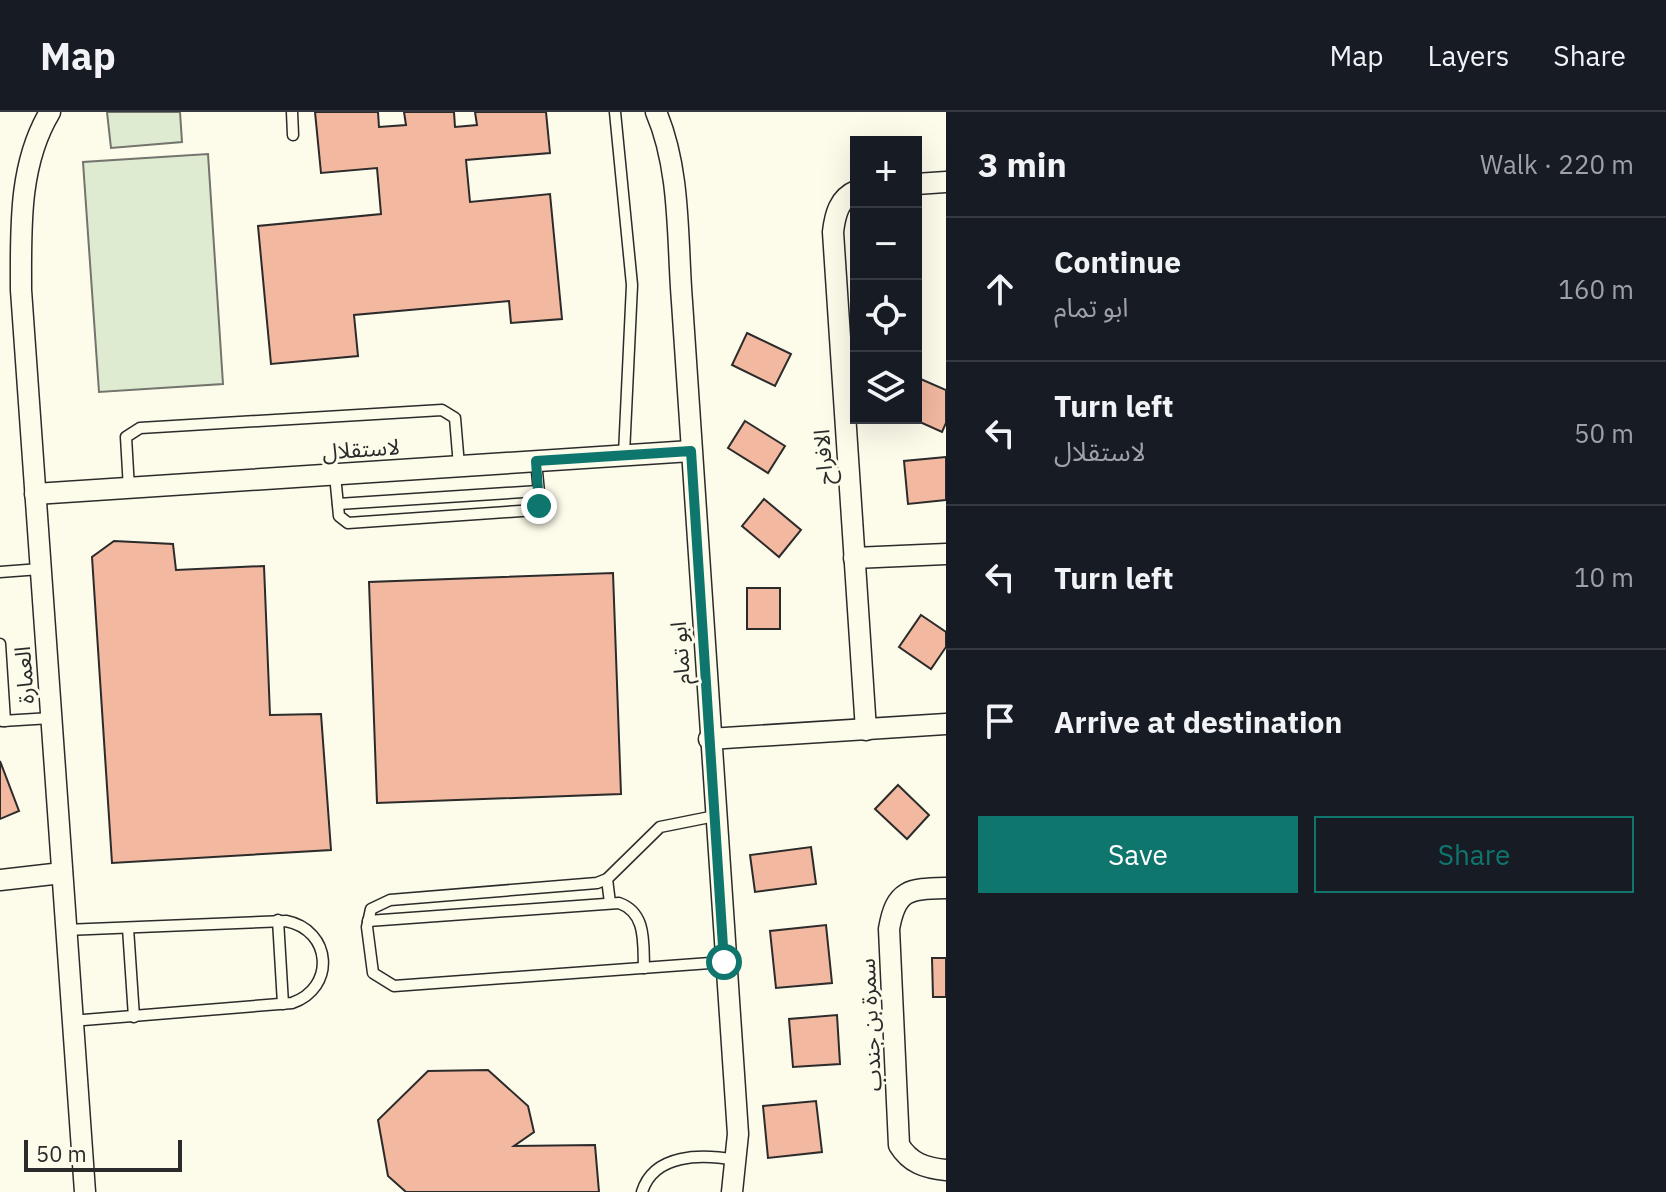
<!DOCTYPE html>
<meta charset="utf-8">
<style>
:root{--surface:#171b24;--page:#20242c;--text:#f1f3f6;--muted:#9ea1a6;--line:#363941;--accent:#0f766e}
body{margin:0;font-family:"IBM Plex Sans","Noto Sans Arabic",sans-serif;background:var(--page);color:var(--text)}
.controls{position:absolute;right:24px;top:24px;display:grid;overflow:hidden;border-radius:0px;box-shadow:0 8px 32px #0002}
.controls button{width:72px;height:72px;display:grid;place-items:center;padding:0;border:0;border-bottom:2px solid var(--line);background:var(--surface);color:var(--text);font:40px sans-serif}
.scale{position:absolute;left:24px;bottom:20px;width:158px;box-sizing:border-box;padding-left:8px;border:4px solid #2b2b2b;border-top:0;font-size:22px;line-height:28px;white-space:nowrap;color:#2b2b2b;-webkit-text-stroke:6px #fdfbea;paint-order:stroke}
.stop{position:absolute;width:24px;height:24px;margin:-18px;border:6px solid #0f766e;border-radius:50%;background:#fff}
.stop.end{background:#0f766e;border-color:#fff;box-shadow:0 2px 8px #0008}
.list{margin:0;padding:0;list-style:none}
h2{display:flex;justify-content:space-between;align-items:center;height:104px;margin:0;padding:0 32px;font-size:34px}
h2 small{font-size:26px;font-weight:400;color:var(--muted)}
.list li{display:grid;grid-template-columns:52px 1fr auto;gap:24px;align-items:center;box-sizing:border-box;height:144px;padding:0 32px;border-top:2px solid var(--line)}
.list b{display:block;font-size:30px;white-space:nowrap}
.list p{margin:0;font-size:26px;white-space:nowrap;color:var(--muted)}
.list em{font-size:26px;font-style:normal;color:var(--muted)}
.actions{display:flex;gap:16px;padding:24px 32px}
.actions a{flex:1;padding:18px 0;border:2px solid var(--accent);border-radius:0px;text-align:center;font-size:28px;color:var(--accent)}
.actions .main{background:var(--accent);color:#fff}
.icon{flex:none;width:44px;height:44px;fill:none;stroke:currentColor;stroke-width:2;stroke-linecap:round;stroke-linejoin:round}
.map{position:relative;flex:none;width:946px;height:1080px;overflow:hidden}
header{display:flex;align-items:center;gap:48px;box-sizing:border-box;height:112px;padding:0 40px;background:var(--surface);border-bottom:2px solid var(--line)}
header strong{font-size:38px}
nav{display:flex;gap:44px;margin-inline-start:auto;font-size:28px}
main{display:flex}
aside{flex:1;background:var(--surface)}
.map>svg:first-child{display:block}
.green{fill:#deebd1;stroke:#74746e;stroke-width:2}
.building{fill:#f2b8a0;stroke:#2b2b2b;stroke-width:2}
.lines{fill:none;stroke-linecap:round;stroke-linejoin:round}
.service-casing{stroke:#2b2b2b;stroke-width:13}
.minor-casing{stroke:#2b2b2b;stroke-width:23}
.service{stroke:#fdfbea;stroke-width:10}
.minor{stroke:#fdfbea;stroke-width:20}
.route{stroke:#0f766e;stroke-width:10}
.labels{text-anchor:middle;stroke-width:6;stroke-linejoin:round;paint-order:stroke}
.street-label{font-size:22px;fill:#2b2b2b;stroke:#fdfbea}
</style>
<header>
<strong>Map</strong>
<nav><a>Map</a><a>Layers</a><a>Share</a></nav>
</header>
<main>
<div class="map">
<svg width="946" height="1080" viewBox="0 0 946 1080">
<rect width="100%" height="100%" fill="#fdfbea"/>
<g class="green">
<path d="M107 0H180L182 30 111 36Z"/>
<path d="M208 42 223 272 99 280 83 50Z"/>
</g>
<g class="building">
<path d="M315 0H378L379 15 406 13 404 0H454L455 15 477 13 475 0H546L550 41 466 48 470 90 550 82 562 207 511 211 509 189 354 203 358 244 271 252 258 114 381 102 377 56 321 61Z"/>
<path d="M747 221 791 242 775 274 732 253Z"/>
<path d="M916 265 946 278V311L942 320 911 306H916Z"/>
<path d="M745 309 785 334 768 361 728 336Z"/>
<path d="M946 345V388L908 392 904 349Z"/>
<path d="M764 387 801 418 779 445 742 414Z"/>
<path d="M114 429 173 432 176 458 264 454 270 603 321 602 331 738 112 751 92 445Z"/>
<path d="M613 461 621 682 377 691 369 470Z"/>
<rect x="747" y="476" width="33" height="41"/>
<path d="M921 503 946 520V535L931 557 899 535Z"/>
<path d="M0 649 19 699 0 707Z"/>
<path d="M898 673 929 703 907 727 875 697Z"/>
<path d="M811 735 816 772 755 780 750 743Z"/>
<path d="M826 813 832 871 776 876 770 819Z"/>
<path d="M932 846H946V885H933Z"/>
<path d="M837 903 840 952 793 955 789 907Z"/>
<path d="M488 958 528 994 534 1020 514 1034 595 1033 599 1080H406L388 1064 378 1008 428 959Z"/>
<path d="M816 989 822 1040 768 1046 763 994Z"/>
</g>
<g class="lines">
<g class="service-casing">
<g id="service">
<path d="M292 0 293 23"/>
<path d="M615 0 632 173 624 342"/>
<path d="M335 363 339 404 348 411 535 398 540 391 536 349"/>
<path d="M129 377 126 325 140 316 442 298 455 306 459 354"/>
<path d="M338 392 539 379"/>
<path d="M0 460 40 457"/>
<path d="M0 532 5 609"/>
<path d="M2 609 51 606"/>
<path d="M715 704 660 715 607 767 597 771 390 788 371 797 367 815 373 861 394 874 724 850"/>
<path d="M607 767 610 791"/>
<path d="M278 808 283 892"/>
<path d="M368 809 619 791C647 801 643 831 644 856"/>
<path d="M128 816 134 905"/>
<path d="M65 818 286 809C332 818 336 876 292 891L71 909"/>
<path d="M642 1080C654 1041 702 1042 735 1048"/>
</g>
</g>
<g class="minor-casing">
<g id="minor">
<path d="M50 0C18 53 21 118 21 178L85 1080"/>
<path d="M656 0C681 58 677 128 682 190L738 1022 732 1080"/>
<path d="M916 72 946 70"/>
<path d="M856 79C839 86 835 103 833 120L866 618"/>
<path d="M35 382 691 339"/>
<path d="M854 446 946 442"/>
<path d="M709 627 946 612"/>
<path d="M0 768 62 761"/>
<path d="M946 776C909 777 896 777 889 817L899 1033C910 1051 925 1056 946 1058"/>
</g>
</g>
<use href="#service" class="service"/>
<use href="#minor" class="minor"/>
</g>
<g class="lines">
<path class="route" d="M539 394 536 349 691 339 724 850"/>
</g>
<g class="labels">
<g class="street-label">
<text transform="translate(361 337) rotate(-4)" y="8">لاستقلال</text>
<text transform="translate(823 345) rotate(-94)" y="8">الافراح</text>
<text transform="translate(680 541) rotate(-94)" y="8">ابو تمام</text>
<text transform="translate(24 563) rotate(-94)" y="8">العمارة</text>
<text transform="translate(870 913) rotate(-93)" y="8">سمرة بن جندب</text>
</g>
</g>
</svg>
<div class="controls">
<button>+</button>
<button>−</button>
<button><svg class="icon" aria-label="locate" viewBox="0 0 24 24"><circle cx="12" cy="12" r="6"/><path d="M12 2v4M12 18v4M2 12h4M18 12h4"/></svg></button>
<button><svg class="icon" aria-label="layers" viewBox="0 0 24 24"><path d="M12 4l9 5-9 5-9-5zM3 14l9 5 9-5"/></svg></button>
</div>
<div class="scale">50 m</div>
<div class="stop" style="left:724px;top:850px"></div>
<div class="stop end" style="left:539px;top:394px"></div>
</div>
<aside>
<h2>3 min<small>Walk · 220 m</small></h2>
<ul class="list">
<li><svg class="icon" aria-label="ahead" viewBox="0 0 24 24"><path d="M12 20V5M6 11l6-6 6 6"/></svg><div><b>Continue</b><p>ابو تمام</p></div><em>160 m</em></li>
<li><svg class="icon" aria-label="left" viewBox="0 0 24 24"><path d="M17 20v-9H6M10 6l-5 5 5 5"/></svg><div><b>Turn left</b><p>لاستقلال</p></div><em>50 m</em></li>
<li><svg class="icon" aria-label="left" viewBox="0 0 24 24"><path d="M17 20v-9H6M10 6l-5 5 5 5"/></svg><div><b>Turn left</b></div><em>10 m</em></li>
<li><svg class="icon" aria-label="arrive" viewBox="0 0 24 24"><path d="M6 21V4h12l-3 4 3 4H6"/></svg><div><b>Arrive at destination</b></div></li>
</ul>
<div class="actions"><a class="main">Save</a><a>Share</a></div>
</aside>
</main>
